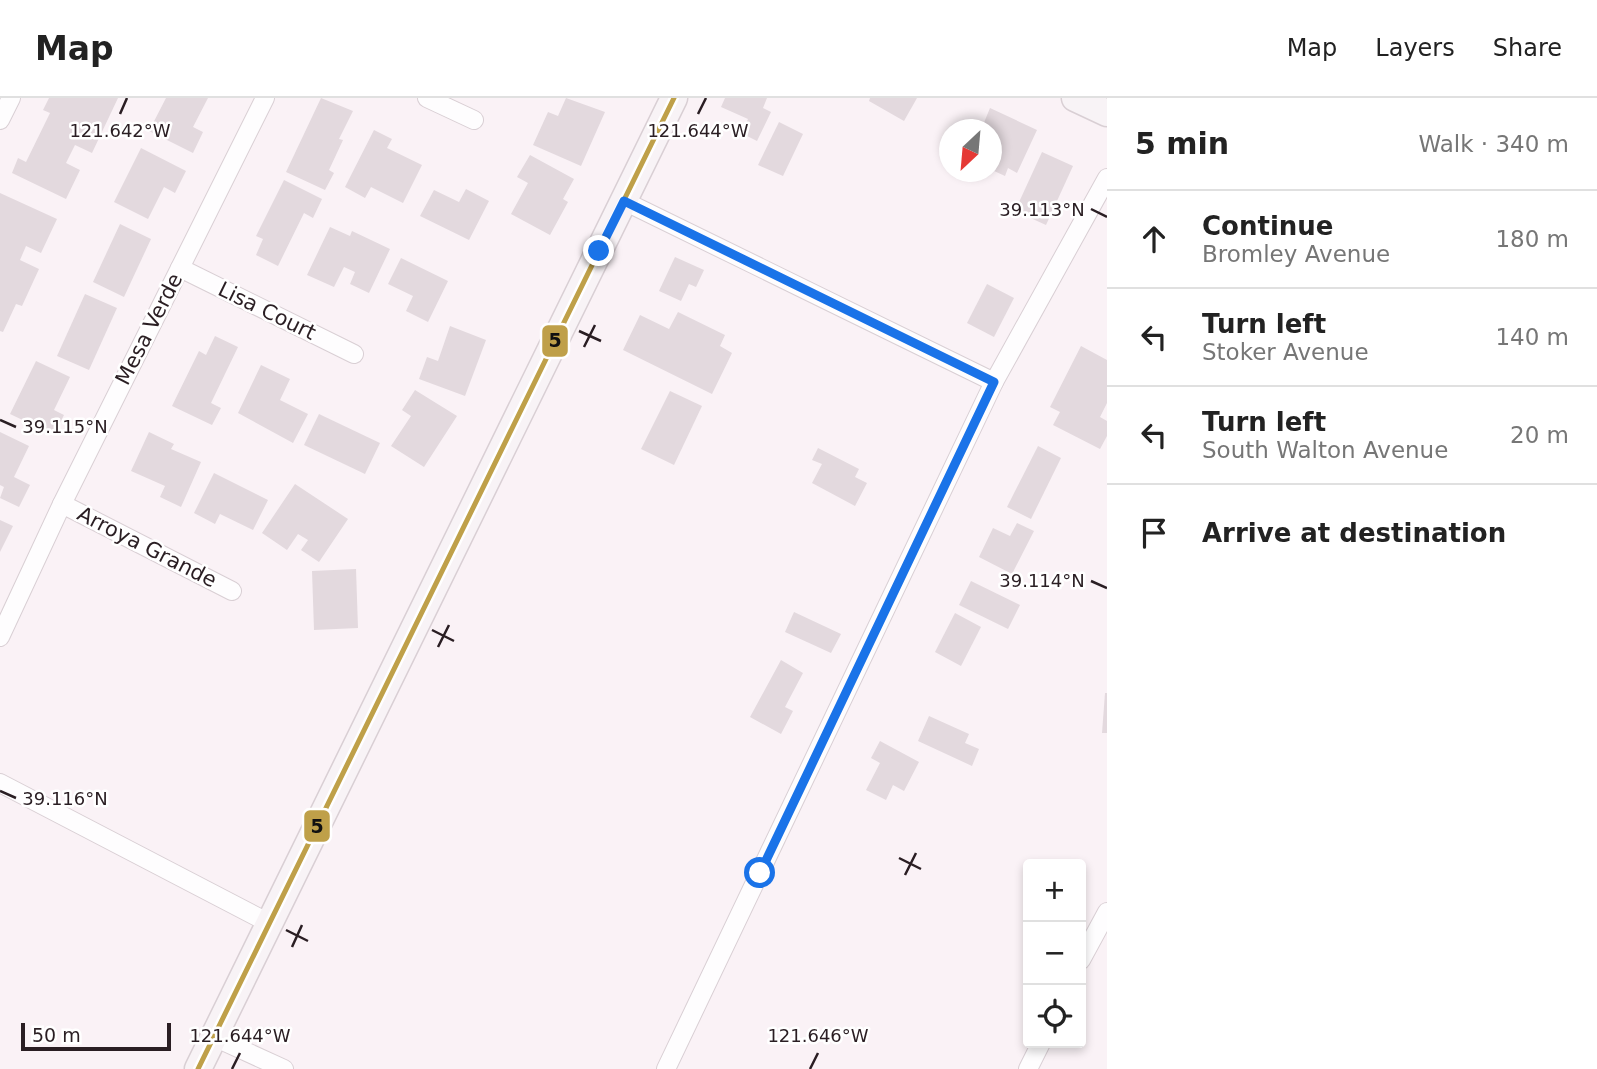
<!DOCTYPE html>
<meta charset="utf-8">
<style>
:root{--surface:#fff;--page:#f2f2f2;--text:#222;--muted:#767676;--line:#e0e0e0}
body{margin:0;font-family:"DejaVu Sans",sans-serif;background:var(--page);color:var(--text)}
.controls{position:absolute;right:21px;bottom:21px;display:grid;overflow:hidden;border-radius:7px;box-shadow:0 4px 10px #0003}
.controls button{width:63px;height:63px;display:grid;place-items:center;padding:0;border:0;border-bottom:2px solid var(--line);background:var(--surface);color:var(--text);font:35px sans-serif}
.compass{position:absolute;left:939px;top:21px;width:63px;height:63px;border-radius:50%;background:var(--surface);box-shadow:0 4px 10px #0003;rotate:206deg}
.scale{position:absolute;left:21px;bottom:18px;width:150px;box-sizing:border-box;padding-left:7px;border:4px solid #2a1e23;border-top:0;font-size:19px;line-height:24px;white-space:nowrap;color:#2a1e23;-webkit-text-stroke:5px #fff;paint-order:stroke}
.stop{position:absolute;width:21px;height:21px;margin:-16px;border:5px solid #1a73e8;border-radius:50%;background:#fff}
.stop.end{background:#1a73e8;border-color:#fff;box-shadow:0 2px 7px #0008}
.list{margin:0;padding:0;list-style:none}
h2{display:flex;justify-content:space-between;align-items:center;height:91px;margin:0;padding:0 28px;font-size:30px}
h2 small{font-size:23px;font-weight:400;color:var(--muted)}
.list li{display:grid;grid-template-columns:46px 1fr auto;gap:21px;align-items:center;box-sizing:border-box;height:98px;padding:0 28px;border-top:2px solid var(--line)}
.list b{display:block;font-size:26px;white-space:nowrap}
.list p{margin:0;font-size:23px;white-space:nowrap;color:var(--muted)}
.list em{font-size:23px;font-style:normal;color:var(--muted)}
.icon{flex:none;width:38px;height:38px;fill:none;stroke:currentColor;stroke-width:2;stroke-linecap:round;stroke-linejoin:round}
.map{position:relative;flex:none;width:1107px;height:971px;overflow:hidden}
header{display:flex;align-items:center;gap:42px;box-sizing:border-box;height:98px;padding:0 35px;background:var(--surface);border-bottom:2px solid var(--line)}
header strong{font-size:33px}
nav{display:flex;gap:38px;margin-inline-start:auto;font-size:24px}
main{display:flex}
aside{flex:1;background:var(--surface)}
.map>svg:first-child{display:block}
.building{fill:#e3d9de}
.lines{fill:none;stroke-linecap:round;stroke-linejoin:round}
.street-casing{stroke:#d9cfd4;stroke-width:20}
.secondary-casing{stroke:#d9cfd4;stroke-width:29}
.street{stroke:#fefdfe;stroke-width:18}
.secondary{stroke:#f8f3f6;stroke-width:26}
.bus-1-casing{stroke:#fff;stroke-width:10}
.bus-1{stroke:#bfa049;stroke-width:5}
.route{stroke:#1a73e8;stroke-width:9}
.ticks{fill:none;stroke:#2a1e23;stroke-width:2.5}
.labels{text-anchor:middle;stroke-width:5;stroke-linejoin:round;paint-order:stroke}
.street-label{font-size:21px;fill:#2a1e23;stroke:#fff}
.ticks-label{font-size:18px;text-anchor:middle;fill:#2a1e23;stroke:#fff;stroke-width:5;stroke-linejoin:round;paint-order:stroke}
.line-badge{stroke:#fff;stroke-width:2.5}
.pale-badge-label{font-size:19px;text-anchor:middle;font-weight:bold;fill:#111}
</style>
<header>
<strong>Map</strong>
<nav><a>Map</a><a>Layers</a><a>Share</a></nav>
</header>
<main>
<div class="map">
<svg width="1107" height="971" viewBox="0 0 1107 971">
<rect width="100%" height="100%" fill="#faf2f6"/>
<g class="building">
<path d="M49 0H118L92 55 75 47 66 65 80 72 66 101 12 75 18 60 26 64 50 15 43 12Z"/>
<path d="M166 0H208L193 29 203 34 193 55 149 33Z"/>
<path d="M321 0 353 13 339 41 343 42 329 72 334 75 325 92 286 74Z"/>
<path d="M566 0 605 14 581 68 533 47 548 14 558 18Z"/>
<path d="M725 0H767L763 10 771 14 757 43 741 35 748 21 721 9Z"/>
<path d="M870 0H917L904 23 869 3Z"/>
<path d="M990 10 1037 32 1017 75 1008 70 1005 78 992 72V49L996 38 992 36V32H981Z"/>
<path d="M779 24 803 36 783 78 758 67Z"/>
<path d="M374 32 392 41 387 50 422 67 403 105 371 89 365 100 345 89Z"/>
<path d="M141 50 186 73 175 95 164 89 148 121 114 104Z"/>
<path d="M1042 54 1073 68 1046 127 1015 113Z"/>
<path d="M530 57 574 81 563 101 568 104 550 137 511 116 528 85 517 79Z"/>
<path d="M284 82 322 101 313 120 304 115 278 168 256 157 263 141 256 138Z"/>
<path d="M466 91 489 103 469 142 420 118 434 92 459 104Z"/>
<path d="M0 95 57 121 41 155 26 148 20 162 39 171 22 208 16 206 3 234 0 233Z"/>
<path d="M120 126 151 141 124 199 93 184Z"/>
<path d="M330 129 350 138 352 133 390 151 369 195 350 186 355 174 344 169 334 189 307 177Z"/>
<path d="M675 159 704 172 696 189 689 186 681 203 659 193Z"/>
<path d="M401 160 448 183 428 224 406 213 413 198 388 186Z"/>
<path d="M987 186 1014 200 994 239 967 225Z"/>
<path d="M85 196 117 210 89 272 57 258Z"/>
<path d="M678 214 725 237 720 248 732 255 712 296 623 252 640 217 669 231Z"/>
<path d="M450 228 486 242 465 298 419 281 427 259 438 263Z"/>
<path d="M215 238 238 249 211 305 221 310 212 327 172 308 199 253 206 257Z"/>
<path d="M1081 248 1107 262V305L1100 319 1107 323V338L1100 351 1053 327 1060 314 1050 309Z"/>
<path d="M36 263 70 279 54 312 64 317 54 337 10 316Z"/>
<path d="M261 267 290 281 280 302 308 316 293 345 238 315Z"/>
<path d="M415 292 457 318 424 369 391 348 411 318 402 312Z"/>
<path d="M670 293 702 308 674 367 641 351Z"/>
<path d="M319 316 380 345 365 376 304 347Z"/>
<path d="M0 334 29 348 14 379 30 387 19 409 0 400 4 389 0 387Z"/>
<path d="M149 334 174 346 171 351 201 364 181 409 160 399 165 388 131 373Z"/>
<path d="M1038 348 1061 360 1031 421 1007 409Z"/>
<path d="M818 350 859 371 855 379 867 385 855 408 812 385 822 366 812 362Z"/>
<path d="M214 375 268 402 253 432 220 416 215 426 194 415Z"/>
<path d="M295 386 348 421 319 464 301 452 308 442 298 436 287 452 262 435Z"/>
<path d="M0 422 13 428 0 454Z"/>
<path d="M1017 425 1034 433 1012 476 979 459 993 430 1010 438Z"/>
<path d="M356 471 358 530 314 532 312 473Z"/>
<path d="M971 483 1020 507 1008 531 959 507Z"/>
<path d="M794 514 841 536 831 555 785 534Z"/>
<path d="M955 515 981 529 961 568 935 554Z"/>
<path d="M781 562 803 575 785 609 793 613 781 636 750 619Z"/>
<path d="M1105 595H1107V635H1102Z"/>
<path d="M929 618 969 636 965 645 979 651 972 668 918 643Z"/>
<path d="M880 643 919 664 904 693 893 687 886 702 866 692 880 665 871 660Z"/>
</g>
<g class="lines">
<g class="street-casing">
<g id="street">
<path d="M427 0 474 22"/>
<path d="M0 22 11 0"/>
<path d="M624 103 994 284"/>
<path d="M180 170 354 256"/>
<path d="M62 406 232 493"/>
<path d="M0 539 62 406 265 0"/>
<path d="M0 685 269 825"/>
<path d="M1081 862 1107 814"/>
<path d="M214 939 284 971"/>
<path d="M666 971 994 284 1107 80"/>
<path d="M1028 971 1041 945"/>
</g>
</g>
<g class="secondary-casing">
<g id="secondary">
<path d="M1075 0 1107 15"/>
<path d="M198 971 674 0"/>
</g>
</g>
<use href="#street" class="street"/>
<use href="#secondary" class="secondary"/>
<g class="bus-1-casing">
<path id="bus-1" d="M198 971 674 0"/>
</g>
<use href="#bus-1" class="bus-1"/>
</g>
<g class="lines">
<path class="route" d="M599 153 624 103 994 284 760 775"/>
</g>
<path class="ticks" d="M120 16 127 0M698 16 706 0M1091 111 1107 119M579 233 601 243M584 249 595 227M0 322 16 329M1091 483 1107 490M432 532 454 543M438 549 449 527M0 693 16 700M899 760 921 771M905 777 916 755M286 832 308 843M292 849 302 827M232 971 240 955M810 971 818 955"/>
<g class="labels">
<g class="street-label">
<text transform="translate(267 213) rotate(26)" y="7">Lisa Court</text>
<text transform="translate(149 231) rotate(-63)" y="7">Mesa Verde</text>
<text transform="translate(147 449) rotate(27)" y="7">Arroya Grande</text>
</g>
</g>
<g class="ticks-label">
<text x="120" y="39">121.642°W</text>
<text x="698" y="39">121.644°W</text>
<text x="1042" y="118">39.113°N</text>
<text x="65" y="335">39.115°N</text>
<text x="1042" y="489">39.114°N</text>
<text x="65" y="707">39.116°N</text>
<text x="240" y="944">121.644°W</text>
<text x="818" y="944">121.646°W</text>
</g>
<g class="line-badge">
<rect x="541" y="226" width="28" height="34" rx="7" fill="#bfa049"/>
<rect x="303" y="711" width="28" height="34" rx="7" fill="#bfa049"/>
</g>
<g class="pale-badge-label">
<text x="555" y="249">5</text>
<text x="317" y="735">5</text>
</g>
</svg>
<div class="controls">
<button>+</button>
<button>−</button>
<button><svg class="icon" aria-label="locate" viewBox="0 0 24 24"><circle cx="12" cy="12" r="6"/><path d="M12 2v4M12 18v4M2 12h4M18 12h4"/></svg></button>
</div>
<svg class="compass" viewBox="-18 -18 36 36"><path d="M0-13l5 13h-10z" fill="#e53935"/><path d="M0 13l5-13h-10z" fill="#767676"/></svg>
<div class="scale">50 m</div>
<div class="stop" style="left:760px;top:775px"></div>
<div class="stop end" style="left:599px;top:153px"></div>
</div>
<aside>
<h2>5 min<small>Walk · 340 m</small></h2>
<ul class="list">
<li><svg class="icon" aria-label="ahead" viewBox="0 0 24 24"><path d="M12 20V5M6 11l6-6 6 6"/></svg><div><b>Continue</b><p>Bromley Avenue</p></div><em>180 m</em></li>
<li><svg class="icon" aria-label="left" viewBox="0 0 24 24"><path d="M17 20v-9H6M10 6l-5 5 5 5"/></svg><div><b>Turn left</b><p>Stoker Avenue</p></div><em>140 m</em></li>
<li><svg class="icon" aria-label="left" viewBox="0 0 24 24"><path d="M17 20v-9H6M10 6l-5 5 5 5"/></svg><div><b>Turn left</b><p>South Walton Avenue</p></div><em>20 m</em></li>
<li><svg class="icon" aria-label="arrive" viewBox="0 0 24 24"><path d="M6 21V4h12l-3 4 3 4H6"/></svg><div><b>Arrive at destination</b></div></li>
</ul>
</aside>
</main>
